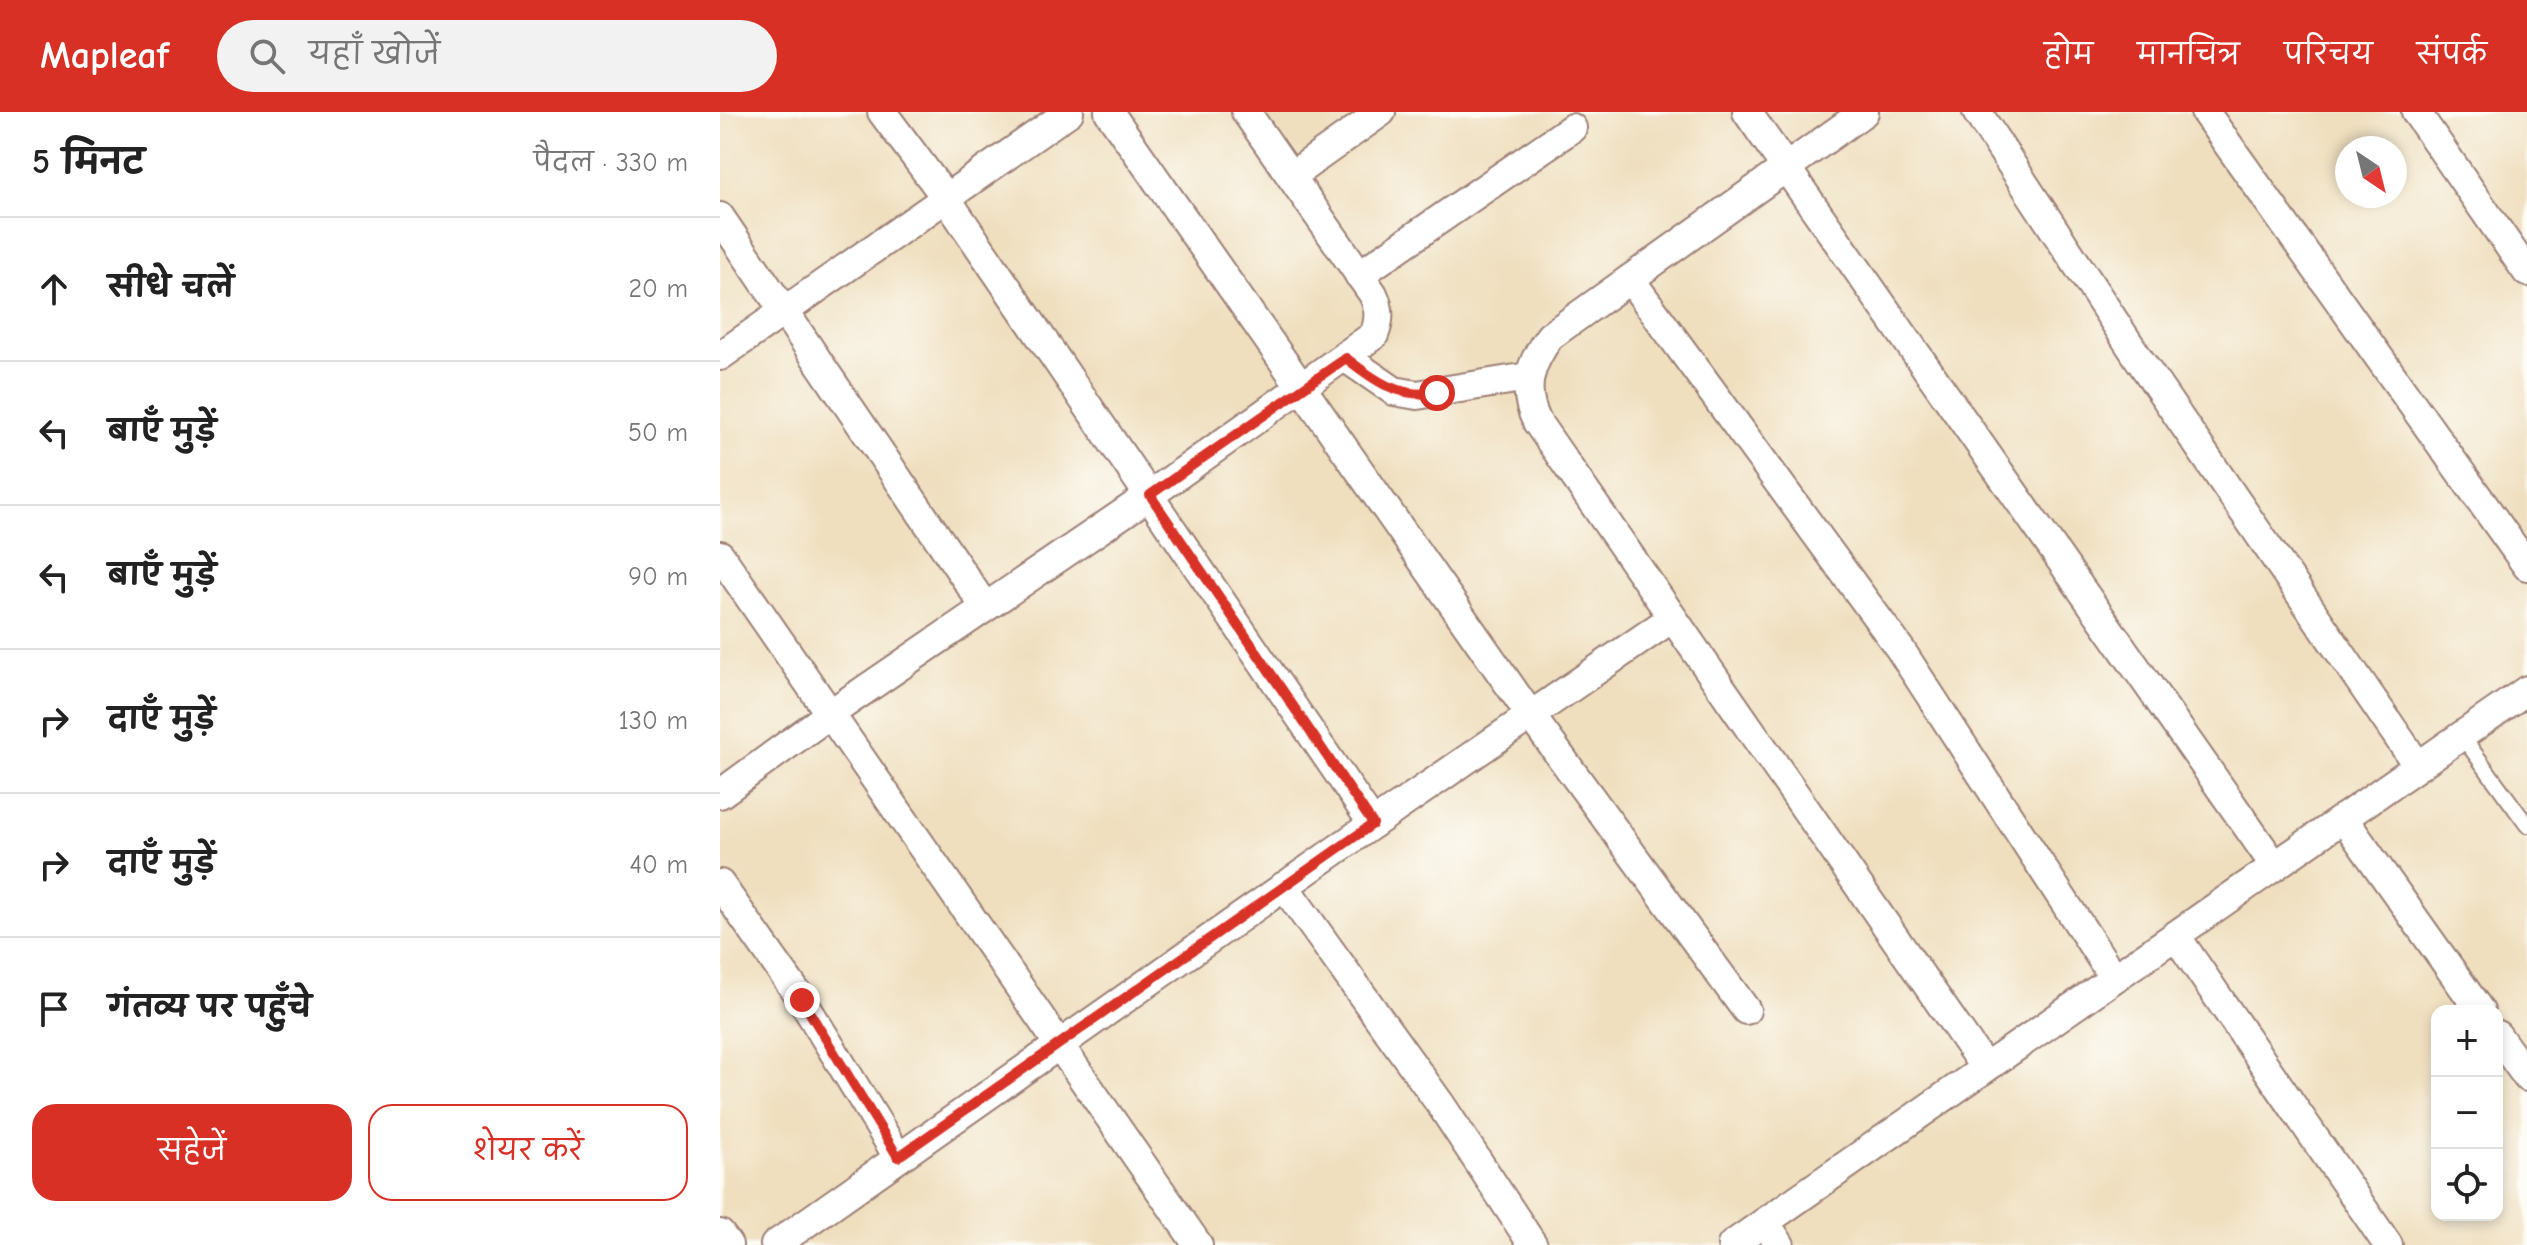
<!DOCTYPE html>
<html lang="hi">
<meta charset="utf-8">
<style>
:root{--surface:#fff;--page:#f2f2f2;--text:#222;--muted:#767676;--line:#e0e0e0;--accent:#d93025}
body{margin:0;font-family:"Comic Neue","Playpen Sans Deva",sans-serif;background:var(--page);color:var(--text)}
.controls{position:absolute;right:24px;bottom:24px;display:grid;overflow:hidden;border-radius:16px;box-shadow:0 4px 12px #0003}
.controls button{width:72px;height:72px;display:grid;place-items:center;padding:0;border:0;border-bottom:2px solid var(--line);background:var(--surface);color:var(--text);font:40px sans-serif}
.compass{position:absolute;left:1615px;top:24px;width:72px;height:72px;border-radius:50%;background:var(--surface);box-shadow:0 4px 12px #0003;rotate:145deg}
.stop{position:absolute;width:24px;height:24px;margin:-18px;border:6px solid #d93025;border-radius:50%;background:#fff}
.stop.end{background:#d93025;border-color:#fff;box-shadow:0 2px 8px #0008}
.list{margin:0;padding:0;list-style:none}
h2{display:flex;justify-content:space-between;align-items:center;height:104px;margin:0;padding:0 32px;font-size:34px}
h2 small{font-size:26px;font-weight:400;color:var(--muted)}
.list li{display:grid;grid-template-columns:52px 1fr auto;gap:24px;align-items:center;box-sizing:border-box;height:144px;padding:0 32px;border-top:2px solid var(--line)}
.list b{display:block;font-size:30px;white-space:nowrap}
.list em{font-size:26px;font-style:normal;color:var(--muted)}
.actions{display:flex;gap:16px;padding:24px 32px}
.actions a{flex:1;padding:18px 0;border:2px solid var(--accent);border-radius:24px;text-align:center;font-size:28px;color:var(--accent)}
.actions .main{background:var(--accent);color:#fff}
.icon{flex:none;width:44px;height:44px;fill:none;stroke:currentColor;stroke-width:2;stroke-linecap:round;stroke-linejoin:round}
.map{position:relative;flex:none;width:1807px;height:1133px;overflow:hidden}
header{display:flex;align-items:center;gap:48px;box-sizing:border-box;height:112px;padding:0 40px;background:var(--accent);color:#fff}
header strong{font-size:38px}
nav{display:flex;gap:44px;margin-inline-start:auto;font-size:28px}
.search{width:560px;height:72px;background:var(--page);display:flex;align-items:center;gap:20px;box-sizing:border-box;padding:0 28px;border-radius:44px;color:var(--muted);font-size:30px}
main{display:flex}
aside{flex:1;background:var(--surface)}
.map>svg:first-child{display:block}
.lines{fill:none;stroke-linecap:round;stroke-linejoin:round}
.lane-casing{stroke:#9c7f75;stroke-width:18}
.street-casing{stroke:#9c7f75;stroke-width:32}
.lane{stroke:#fff;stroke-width:14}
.street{stroke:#fff;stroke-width:28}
.route{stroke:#d93025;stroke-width:10}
</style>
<header>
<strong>Mapleaf</strong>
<div class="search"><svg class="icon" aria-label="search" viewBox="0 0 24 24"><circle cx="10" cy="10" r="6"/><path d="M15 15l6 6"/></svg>यहाँ खोजें</div>
<nav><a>होम</a><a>मानचित्र</a><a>परिचय</a><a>संपर्क</a></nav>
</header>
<main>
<aside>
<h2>5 मिनट<small>पैदल · 330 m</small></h2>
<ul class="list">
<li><svg class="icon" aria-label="ahead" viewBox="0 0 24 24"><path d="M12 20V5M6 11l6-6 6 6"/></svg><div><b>सीधे चलें</b></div><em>20 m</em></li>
<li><svg class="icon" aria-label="left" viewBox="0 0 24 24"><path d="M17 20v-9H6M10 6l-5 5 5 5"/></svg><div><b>बाएँ मुड़ें</b></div><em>50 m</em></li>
<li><svg class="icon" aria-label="left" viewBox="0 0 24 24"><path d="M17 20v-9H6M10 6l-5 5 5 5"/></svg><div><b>बाएँ मुड़ें</b></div><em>90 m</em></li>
<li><svg class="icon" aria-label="right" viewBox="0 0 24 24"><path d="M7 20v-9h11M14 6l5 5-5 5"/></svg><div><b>दाएँ मुड़ें</b></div><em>130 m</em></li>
<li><svg class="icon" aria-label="right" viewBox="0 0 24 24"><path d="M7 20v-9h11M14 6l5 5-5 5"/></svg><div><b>दाएँ मुड़ें</b></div><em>40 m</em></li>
<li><svg class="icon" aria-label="arrive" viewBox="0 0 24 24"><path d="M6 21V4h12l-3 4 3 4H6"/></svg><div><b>गंतव्य पर पहुँचे</b></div></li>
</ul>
<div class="actions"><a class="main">सहेजें</a><a>शेयर करें</a></div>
</aside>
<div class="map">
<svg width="1807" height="1133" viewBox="0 0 1807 1133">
<rect width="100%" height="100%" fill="#fdfcf7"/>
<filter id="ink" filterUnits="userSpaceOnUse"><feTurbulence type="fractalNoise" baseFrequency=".0125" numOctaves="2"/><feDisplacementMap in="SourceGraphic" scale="16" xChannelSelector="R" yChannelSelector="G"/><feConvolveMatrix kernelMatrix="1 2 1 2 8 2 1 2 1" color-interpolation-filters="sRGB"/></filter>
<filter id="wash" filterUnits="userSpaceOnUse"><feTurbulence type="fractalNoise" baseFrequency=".006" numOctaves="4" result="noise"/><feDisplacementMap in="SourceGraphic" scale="32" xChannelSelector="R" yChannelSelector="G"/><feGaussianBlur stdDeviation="1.8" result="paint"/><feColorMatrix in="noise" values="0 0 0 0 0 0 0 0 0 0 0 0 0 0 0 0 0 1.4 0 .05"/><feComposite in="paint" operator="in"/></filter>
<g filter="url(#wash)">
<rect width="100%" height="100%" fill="#efdfbf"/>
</g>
<g filter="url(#ink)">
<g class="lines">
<g class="lane-casing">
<path id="lane" d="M1742 624 1807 713"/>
</g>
<g class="street-casing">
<g id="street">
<path d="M162 0 226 86 653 712"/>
<path d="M389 0 811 604 1026 898"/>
<path d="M1027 0 1555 754"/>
<path d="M1144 0 830 224C809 253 801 277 817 310L1265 956"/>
<path d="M1257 0 1419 247 1698 654"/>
<path d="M1485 0 1807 454"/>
<path d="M1696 0 1807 160"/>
<path d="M571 64 661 0"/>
<path d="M0 105 265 495"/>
<path d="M639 163 852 16"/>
<path d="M910 167 1180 537 1394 866"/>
<path d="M0 244 349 0"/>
<path d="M626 246 674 279 697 283 808 265"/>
<path d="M0 443 478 1133"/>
<path d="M0 682 111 601 430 383 654 223C660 208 660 197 653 182L526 0"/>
<path d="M1623 706 1760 899"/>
<path d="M0 772 82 888 178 1045"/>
<path d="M564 774 721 993 813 1133"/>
<path d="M1456 824 1668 1133"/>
<path d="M1777 923 1807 965"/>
<path d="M1045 1110 1060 1133"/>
<path d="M0 1122 8 1133"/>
<path d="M55 1133 653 712 952 506"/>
<path d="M1012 1133 1807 578"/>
</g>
</g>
<use href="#lane" class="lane"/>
<use href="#street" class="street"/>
</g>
</g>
<g class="lines" filter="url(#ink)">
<path class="route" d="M82 888 178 1045 653 712 430 383 626 246C655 269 678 286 717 281"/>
</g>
</svg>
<div class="controls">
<button>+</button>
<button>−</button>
<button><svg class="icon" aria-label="locate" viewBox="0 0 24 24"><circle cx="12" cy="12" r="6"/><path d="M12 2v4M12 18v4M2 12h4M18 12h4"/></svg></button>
</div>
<svg class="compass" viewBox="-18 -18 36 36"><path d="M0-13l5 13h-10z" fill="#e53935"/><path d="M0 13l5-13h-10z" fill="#767676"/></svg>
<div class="stop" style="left:717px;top:281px"></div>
<div class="stop end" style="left:82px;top:888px"></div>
</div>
</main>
